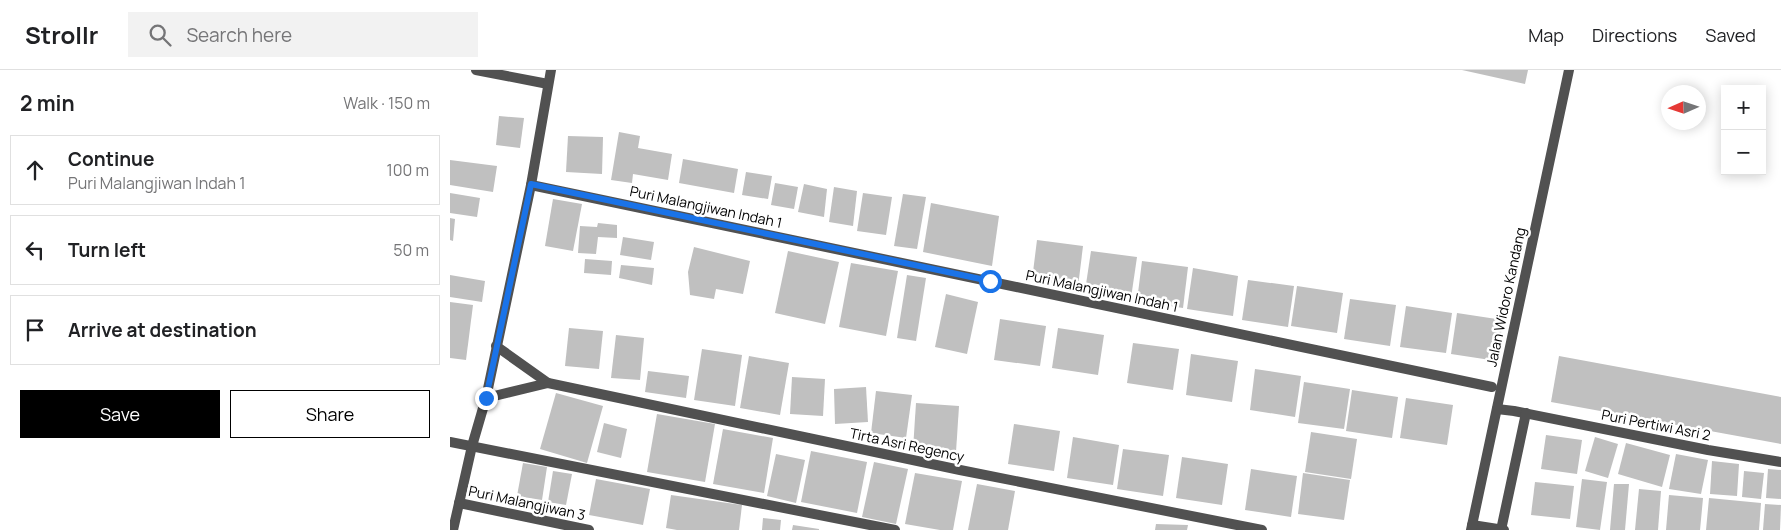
<!DOCTYPE html>
<meta charset="utf-8">
<style>
:root{--surface:#fff;--page:#f2f2f2;--text:#202124;--muted:#757577;--line:#e0e0e0;--accent:#000}
body{margin:0;font-family:Manrope,sans-serif;background:var(--page);color:var(--text)}
.controls{position:absolute;right:15px;top:15px;display:grid;overflow:hidden;border-radius:0px;box-shadow:0 2px 12px #0003}
.controls button{width:45px;height:45px;display:grid;place-items:center;padding:0;border:0;border-bottom:1px solid var(--line);background:var(--surface);color:var(--text);font:25px sans-serif}
.compass{position:absolute;left:1211px;top:15px;width:45px;height:45px;border-radius:50%;background:var(--surface);box-shadow:0 2px 12px #0003;rotate:267deg}
.stop{position:absolute;width:15px;height:15px;margin:-11px;border:4px solid #1a73e8;border-radius:50%;background:#fff}
.stop.end{background:#1a73e8;border-color:#fff;box-shadow:0 1px 5px #0008}
.list{margin:0;padding:0;list-style:none}
h2{display:flex;justify-content:space-between;align-items:center;height:65px;margin:0;padding:0 20px;font-size:21px}
h2 small{font-size:16px;font-weight:400;color:var(--muted)}
.list li{display:grid;grid-template-columns:32px 1fr auto;gap:15px;align-items:center;box-sizing:border-box;height:70px;margin:0 10px 10px;padding:0 10px;border:1px solid var(--line);border-radius:0px}
.list b{display:block;font-size:19px;white-space:nowrap}
.list p{margin:0;font-size:16px;white-space:nowrap;color:var(--muted)}
.list em{font-size:16px;font-style:normal;color:var(--muted)}
.actions{display:flex;gap:10px;padding:15px 20px}
.actions a{flex:1;padding:11px 0;border:1px solid var(--accent);border-radius:0px;text-align:center;font-size:18px;color:var(--accent)}
.actions .main{background:var(--accent);color:#fff}
.icon{flex:none;width:28px;height:28px;fill:none;stroke:currentColor;stroke-width:2;stroke-linecap:round;stroke-linejoin:round}
.map{position:relative;flex:none;width:1331px;height:460px;overflow:hidden}
header{display:flex;align-items:center;gap:30px;box-sizing:border-box;height:70px;padding:0 25px;background:var(--surface);border-bottom:1px solid var(--line)}
header strong{font-size:24px}
nav{display:flex;gap:28px;margin-inline-start:auto;font-size:18px}
.search{width:350px;height:45px;background:var(--page);display:flex;align-items:center;gap:12px;box-sizing:border-box;padding:0 18px;border-radius:0px;color:var(--muted);font-size:19px}
main{display:flex}
aside{flex:1;background:var(--surface)}
.map>svg:first-child{display:block}
.building{fill:#c0c0c0}
.lines{fill:none;stroke-linecap:round;stroke-linejoin:round}
.street{stroke:#515151;stroke-width:10}
.route{stroke:#1a73e8;stroke-width:6}
.labels{text-anchor:middle;stroke-width:5;stroke-linejoin:round;paint-order:stroke}
.street-label{font-size:14px;fill:#000;stroke:#fff}
</style>
<header>
<strong>Strollr</strong>
<div class="search"><svg class="icon" aria-label="search" viewBox="0 0 24 24"><circle cx="10" cy="10" r="6"/><path d="M15 15l6 6"/></svg>Search here</div>
<nav><a>Map</a><a>Directions</a><a>Saved</a></nav>
</header>
<main>
<aside>
<h2>2 min<small>Walk · 150 m</small></h2>
<ul class="list">
<li><svg class="icon" aria-label="ahead" viewBox="0 0 24 24"><path d="M12 20V5M6 11l6-6 6 6"/></svg><div><b>Continue</b><p>Puri Malangjiwan Indah 1</p></div><em>100 m</em></li>
<li><svg class="icon" aria-label="left" viewBox="0 0 24 24"><path d="M17 20v-9H6M10 6l-5 5 5 5"/></svg><div><b>Turn left</b></div><em>50 m</em></li>
<li><svg class="icon" aria-label="arrive" viewBox="0 0 24 24"><path d="M6 21V4h12l-3 4 3 4H6"/></svg><div><b>Arrive at destination</b></div></li>
</ul>
<div class="actions"><a class="main">Save</a><a>Share</a></div>
</aside>
<div class="map">
<svg width="1331" height="460" viewBox="0 0 1331 460">
<rect width="100%" height="100%" fill="#fff"/>
<g class="building">
<path d="M1012 0H1078L1075 14Z"/>
<path d="M49 46 74 48 70 78 46 75Z"/>
<path d="M169 62 190 66 188 78 222 84 218 110 183 104 182 113 161 110Z"/>
<path d="M118 66 153 67 152 104 116 102Z"/>
<path d="M233 89 288 99 284 123 229 113Z"/>
<path d="M0 90 47 96 43 122 0 115Z"/>
<path d="M296 102 322 106 318 129 292 125Z"/>
<path d="M325 113 348 117 344 139 321 135Z"/>
<path d="M354 114 377 119 374 147 348 142Z"/>
<path d="M384 117 407 121 403 156 379 152Z"/>
<path d="M0 123 30 128 27 147 0 143Z"/>
<path d="M413 123 442 127 436 165 407 161Z"/>
<path d="M453 124 476 127 467 179 444 176Z"/>
<path d="M103 129 132 134 123 181 95 176Z"/>
<path d="M481 133 549 146 542 196 473 182Z"/>
<path d="M0 148 5 149 3 171 0 170Z"/>
<path d="M148 153 167 155V168L148 167 146 184 128 183 130 156 147 157Z"/>
<path d="M173 167 204 172 201 190 170 185Z"/>
<path d="M587 170 633 176 628 217 582 210Z"/>
<path d="M244 177 300 191 293 224 266 219 264 229 240 225 238 202Z"/>
<path d="M338 181 389 192 375 254 325 243Z"/>
<path d="M641 181 687 187 681 228 635 221Z"/>
<path d="M135 189 162 191 161 205 134 203Z"/>
<path d="M692 191 738 197 733 238 687 231Z"/>
<path d="M401 193 448 201 436 266 389 257Z"/>
<path d="M171 195 204 198 202 215 169 208Z"/>
<path d="M743 198 788 206 783 246 737 239Z"/>
<path d="M0 205 35 211 32 232 0 227Z"/>
<path d="M457 205 476 208 466 271 447 268Z"/>
<path d="M798 210 844 216 838 257 792 250Z"/>
<path d="M847 216 893 223 887 263 841 256Z"/>
<path d="M496 224 528 232 517 284 485 277Z"/>
<path d="M900 229 946 235 940 276 894 269Z"/>
<path d="M0 232 23 235 16 290 0 288Z"/>
<path d="M956 236 1002 243 996 283 950 277Z"/>
<path d="M1007 243 1053 250 1047 291 1001 284Z"/>
<path d="M550 249 596 256 590 296 544 290Z"/>
<path d="M119 258 153 261 149 299 115 296Z"/>
<path d="M608 258 654 265 648 305 602 298Z"/>
<path d="M166 265 194 268 190 310 161 308Z"/>
<path d="M683 273 729 279 723 320 677 313Z"/>
<path d="M252 279 292 285 285 336 244 330Z"/>
<path d="M741 284 788 291 782 332 736 325Z"/>
<path d="M299 286 339 293 330 345 290 338Z"/>
<path d="M1109 286 1331 327V374L1101 332Z"/>
<path d="M805 299 851 306 845 347 800 340Z"/>
<path d="M198 301 239 306 236 328 195 322Z"/>
<path d="M342 307 375 309 373 346 340 344Z"/>
<path d="M854 312 900 319 894 359 848 353Z"/>
<path d="M416 317 418 352 385 354 384 319Z"/>
<path d="M902 320 948 327 942 368 896 361Z"/>
<path d="M426 321 462 325 456 368 421 363Z"/>
<path d="M106 323 153 336 137 393 90 379Z"/>
<path d="M956 328 1003 335 997 375 950 368Z"/>
<path d="M466 333 509 336 506 382 463 379Z"/>
<path d="M207 344 265 354 255 412 197 402Z"/>
<path d="M154 353 177 359 171 388 147 382Z"/>
<path d="M564 354 610 361 604 401 558 394Z"/>
<path d="M273 359 323 368 314 423 263 414Z"/>
<path d="M861 362 907 369 901 409 855 402Z"/>
<path d="M1096 365 1132 370 1127 404 1091 399Z"/>
<path d="M623 367 669 375 663 415 617 408Z"/>
<path d="M1145 367 1168 374 1158 408 1135 401Z"/>
<path d="M1176 373 1220 385 1212 417 1168 404Z"/>
<path d="M673 379 719 385 713 426 667 419Z"/>
<path d="M361 381 417 392 407 443 351 432Z"/>
<path d="M326 384 355 390 346 433 317 426Z"/>
<path d="M1226 384 1258 390 1251 424 1219 419Z"/>
<path d="M732 387 778 394 772 435 726 428Z"/>
<path d="M1262 391 1289 394 1287 426 1260 424Z"/>
<path d="M424 392 458 399 446 454 412 447Z"/>
<path d="M73 393 97 397 92 430 67 426Z"/>
<path d="M801 399 847 406 841 447 795 440Z"/>
<path d="M1318 399 1331 400V429L1316 428Z"/>
<path d="M103 401 122 404 116 435 98 432Z"/>
<path d="M1294 401 1314 403 1311 429 1292 427Z"/>
<path d="M465 403 512 411 503 460H490L455 454Z"/>
<path d="M853 403 900 410 894 450 848 444Z"/>
<path d="M146 409 200 419 193 455 139 445Z"/>
<path d="M1132 409 1157 412 1150 460 1126 457Z"/>
<path d="M1085 412 1124 416 1120 449 1081 445Z"/>
<path d="M527 414 565 421 558 460H518Z"/>
<path d="M1164 414H1179L1175 460H1160Z"/>
<path d="M1189 419 1211 421 1208 460H1185Z"/>
<path d="M221 425 292 435 289 460H227L216 458Z"/>
<path d="M1219 425 1253 428 1250 460H1216Z"/>
<path d="M1259 428 1311 433 1309 460H1256Z"/>
<path d="M1315 434 1331 435 1330 460H1313Z"/>
<path d="M313 448 331 450 330 460H312Z"/>
<path d="M706 454 738 455 737 460H705Z"/>
<path d="M343 455 369 459V460H342Z"/>
</g>
<g class="lines">
<g class="street">
<path d="M26 0 98 14"/>
<path d="M81 115 1042 317"/>
<path d="M98 313 510 400 812 460"/>
<path d="M36 328 98 313 46 276"/>
<path d="M1047 339 1064 341 1258 380 1331 392"/>
<path d="M0 372 445 460"/>
<path d="M9 433 139 460"/>
<path d="M1022 455 1054 460"/>
<path d="M3 460 22 376 36 328 81 115 101 0"/>
<path d="M1021 460 1119 0"/>
<path d="M1051 460 1076 343"/>
</g>
</g>
<g class="lines">
<path class="route" d="M36 328 81 114 540 211"/>
</g>
<g class="labels">
<g class="street-label">
<text transform="translate(256 137) rotate(12)" y="5">Puri Malangjiwan Indah 1</text>
<text transform="translate(652 221) rotate(12)" y="5">Puri Malangjiwan Indah 1</text>
<text transform="translate(1056 227) rotate(-78)" y="5">Jalan Widoro Kandang</text>
<text transform="translate(1206 355) rotate(11)" y="5">Puri Pertiwi Asri 2</text>
<text transform="translate(457 375) rotate(12)" y="5">Tirta Asri Regency</text>
<text transform="translate(77 433) rotate(12)" y="5">Puri Malangjiwan 3</text>
</g>
</g>
</svg>
<div class="controls">
<button>+</button>
<button>−</button>
</div>
<svg class="compass" viewBox="-18 -18 36 36"><path d="M0-13l5 13h-10z" fill="#e53935"/><path d="M0 13l5-13h-10z" fill="#757577"/></svg>
<div class="stop" style="left:540px;top:211px"></div>
<div class="stop end" style="left:36px;top:328px"></div>
</div>
</main>
